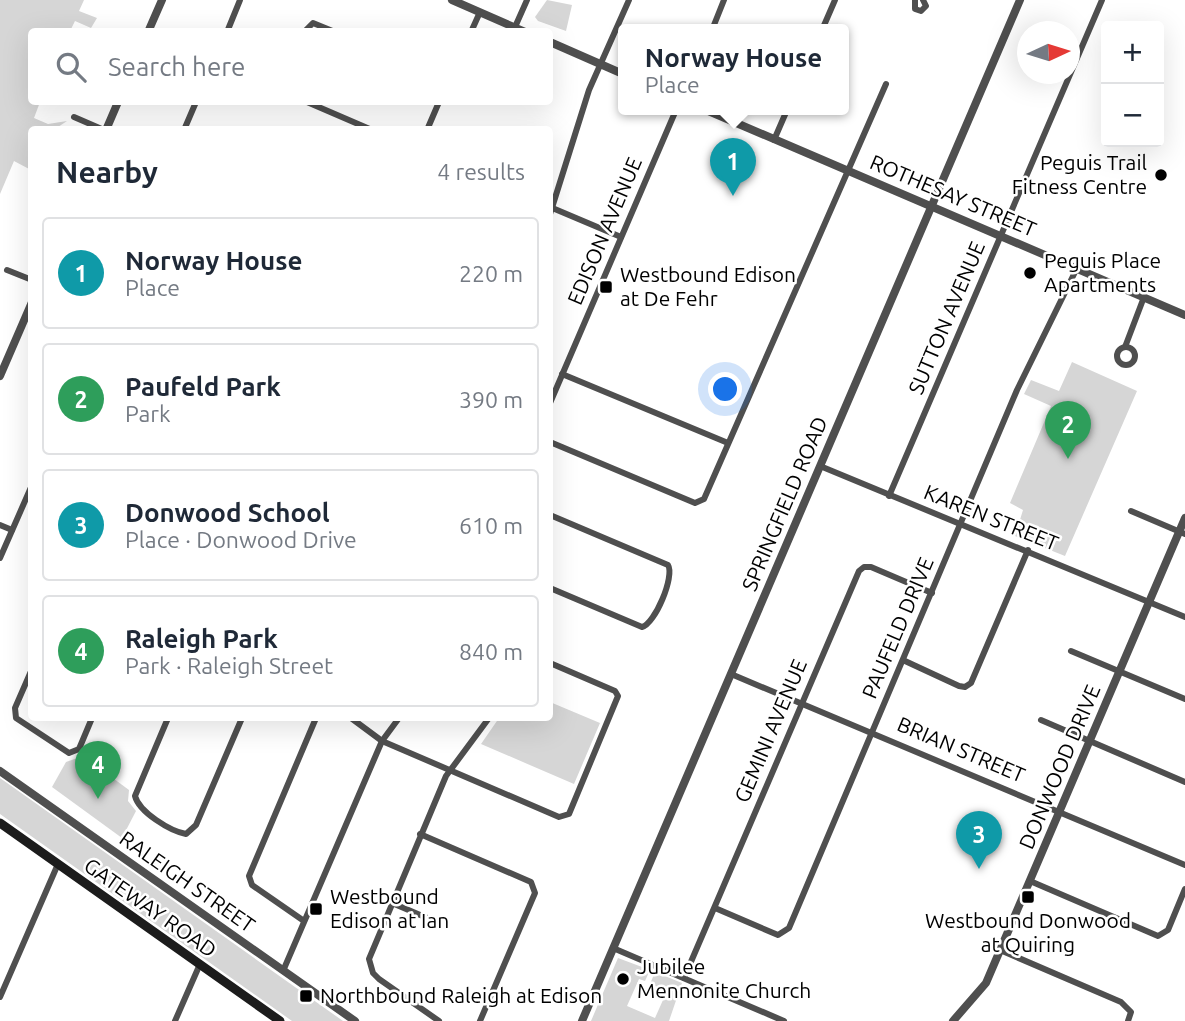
<!DOCTYPE html>
<meta charset="utf-8">
<style>
:root{--surface:#fff;--page:#f2f2f3;--text:#1f2937;--muted:#747a83;--line:#e0e1e3;--accent:#b45309}
body{margin:0;font-family:Ubuntu,sans-serif;background:var(--page);color:var(--text)}
.controls{position:absolute;right:21px;top:21px;display:grid;overflow:hidden;border-radius:7px;box-shadow:0 7px 28px #0002}
.controls button{width:63px;height:63px;display:grid;place-items:center;padding:0;border:0;border-bottom:2px solid var(--line);background:var(--surface);color:var(--text);font:35px sans-serif}
.compass{position:absolute;left:1017px;top:21px;width:63px;height:63px;border-radius:50%;background:var(--surface);box-shadow:0 7px 28px #0002;rotate:86deg}
.you{position:absolute;left:726px;top:390px;width:24px;height:24px;margin:-18px;border:5px solid #fff;border-radius:50%;background:#1a73e8;box-shadow:0 0 0 10px #1a73e833}
.badge{display:grid;place-items:center;width:46px;height:46px;border-radius:50%;background:var(--accent);color:#fff;font-size:23px;font-weight:700}
.pin{position:absolute;translate:-50% -58px;filter:drop-shadow(0 2px 4px #0008)}
.pin::after{content:'';position:absolute;top:37px;width:24px;height:21px;background:inherit;clip-path:polygon(0 0,100% 0,50% 100%)}
.popup{position:absolute;left:618px;top:24px;width:231px;height:91px;box-sizing:border-box;display:grid;place-content:center;border-radius:7px;background:var(--surface);filter:drop-shadow(0 2px 5px #0005);font-size:23px;white-space:nowrap;color:var(--muted)}
.popup b{font-size:26px;color:var(--text)}
.popup::after{content:'';position:absolute;left:50%;top:100%;margin-left:-14px;border:14px solid transparent;border-top-color:var(--surface)}
.list{margin:0;padding:0;list-style:none}
h2{display:flex;justify-content:space-between;align-items:center;height:91px;margin:0;padding:0 28px;font-size:30px}
h2 small{font-size:23px;font-weight:400;color:var(--muted)}
.list li{display:grid;grid-template-columns:46px 1fr auto;gap:21px;align-items:center;box-sizing:border-box;height:112px;margin:0 14px 14px;padding:0 14px;border:2px solid var(--line);border-radius:7px}
.list b{display:block;font-size:26px;white-space:nowrap}
.list p{margin:0;font-size:23px;white-space:nowrap;color:var(--muted)}
.list em{font-size:23px;font-style:normal;color:var(--muted)}
.icon{flex:none;width:38px;height:38px;fill:none;stroke:currentColor;stroke-width:2;stroke-linecap:round;stroke-linejoin:round}
.map{position:relative;flex:none;width:1185px;height:1021px;overflow:hidden}
.search{position:absolute;background:var(--surface);box-shadow:0 7px 28px #0002;left:28px;top:28px;width:525px;height:77px;display:flex;align-items:center;gap:18px;box-sizing:border-box;padding:0 24px;border-radius:7px;color:var(--muted);font-size:26px}
.panel{position:absolute;background:var(--surface);box-shadow:0 7px 28px #0002;left:28px;top:126px;width:525px;height:595px;border-radius:7px}
.map>svg:first-child{display:block}
.green{fill:#d6d6d6}
.lines{fill:none;stroke-linecap:round;stroke-linejoin:round}
.minor{stroke:#4f4f4f;stroke-width:6}
.tertiary{stroke:#4f4f4f;stroke-width:8}
.secondary{stroke:#1c1c1c;stroke-width:9}
.poi-dot{fill:#000;stroke:#fff;stroke-width:2.5}
.labels{text-anchor:middle;stroke-width:5;stroke-linejoin:round;paint-order:stroke}
.poi-label{font-size:21px;fill:#000;stroke:#fff;text-anchor:start}
.street-label{font-size:21px;fill:#000;stroke:#fff}
</style>
<div class="map">
<svg width="1185" height="1021" viewBox="0 0 1185 1021">
<rect width="100%" height="100%" fill="#fff"/>
<g class="green">
<path d="M0 0H84L79 11 97 18 91 28 75 21 70 31 32 32V102H40L34 118 48 124 67 121 55 129 32 130 31 170 14 161 0 194Z"/>
<path d="M547 0 572 5 566 31 538 21 535 17Z"/>
<path d="M1072 362 1137 391 1065 556 1015 536 1023 510 1010 503 1051 406 1024 394 1031 380 1059 391Z"/>
<path d="M550 702 600 723 574 784 481 744 499 718H550Z"/>
<path d="M83 756 129 790 128 801 136 811 122 838 52 787 66 762Z"/>
<path d="M0 778 343 1021H292L0 814Z"/>
<path d="M618 958 650 970 645 981 639 979 627 1006 655 1018 667 991 650 984 655 972 682 983 669 1021H591Z"/>
</g>
<g class="lines">
<g class="minor">
<path d="M915 0V9L921 11 926 6 923 0"/>
<path d="M515 27 527 0"/>
<path d="M712 30 724 0"/>
<path d="M822 30 835 0"/>
<path d="M227 32 240 0"/>
<path d="M304 32 313 23 335 32"/>
<path d="M471 32 480 12"/>
<path d="M307 102 372 130"/>
<path d="M74 117 104 130"/>
<path d="M184 130 196 102"/>
<path d="M427 130 439 102"/>
<path d="M774 140 787 110"/>
<path d="M550 207 621 237"/>
<path d="M550 214 589 90 629 0"/>
<path d="M7 270 32 280"/>
<path d="M1125 347 1144 297"/>
<circle cx="1126" cy="356" r="9"/>
<path d="M562 374 728 443"/>
<path d="M550 403 676 110"/>
<path d="M550 442 695 503 704 499 886 84"/>
<path d="M820 466 1185 617"/>
<path d="M889 496 1102 0"/>
<path d="M1131 511 1185 534"/>
<path d="M550 515 668 565C675 576 655 624 642 627L550 588"/>
<path d="M0 525 12 530"/>
<path d="M0 558 32 485"/>
<path d="M1071 651 1185 699"/>
<path d="M905 661 959 686 965 687 971 683 1028 550"/>
<path d="M32 669 15 708 16 718 69 753 79 749 92 718"/>
<path d="M731 674 1185 865"/>
<path d="M168 718 135 796C139 812 170 831 186 834L196 825 242 718"/>
<path d="M351 718 382 741 559 817 569 814 618 696 615 691 550 663"/>
<path d="M1041 720 1185 782"/>
<path d="M420 834 531 882 535 893 480 1021"/>
<path d="M1030 881 1158 936 1168 930 1185 889"/>
<path d="M392 903 439 923"/>
<path d="M715 908 778 935 789 928 1017 390 1077 268"/>
<path d="M304 921 252 885 249 876 316 718"/>
<path d="M613 948 784 1021"/>
<path d="M1000 950 1121 1002 1131 1012 1128 1021"/>
<path d="M283 971 382 741 399 718"/>
<path d="M684 978 859 571 864 567H871L932 593"/>
<path d="M0 997 58 864"/>
<path d="M175 1021 200 964"/>
<path d="M439 1021 379 979 373 973 369 959 446 776 489 718"/>
</g>
<g class="tertiary">
<path d="M452 0 525 32"/>
<path d="M148 32 162 0"/>
<path d="M550 42 623 74"/>
<path d="M706 110 1185 315"/>
<path d="M106 130 118 102"/>
<path d="M0 376 32 302"/>
<path d="M0 771 355 1021"/>
<path d="M582 1021 1020 0"/>
<path d="M953 1021 986 983 1185 518"/>
</g>
<path class="secondary" d="M0 823 280 1021"/>
</g>
<g class="poi-dot">
<circle cx="1161" cy="175" r="7"/>
<circle cx="1030" cy="273" r="7"/>
<rect x="599" y="280" width="14" height="14" rx="3.5"/>
<rect x="1021" y="890" width="14" height="14" rx="3.5"/>
<rect x="309" y="902" width="14" height="14" rx="3.5"/>
<circle cx="623" cy="979" r="7"/>
<rect x="299" y="989" width="14" height="14" rx="3.5"/>
</g>
<g class="labels">
<g class="poi-label">
<text x="1147" y="170" text-anchor="end">Peguis Trail<tspan x="1147" dy="24">Fitness Centre</tspan></text>
<text x="1044" y="268">Peguis Place<tspan x="1044" dy="24">Apartments</tspan></text>
<text x="620" y="282">Westbound Edison<tspan x="620" dy="24">at De Fehr</tspan></text>
<text x="330" y="904">Westbound<tspan x="330" dy="24">Edison at Ian</tspan></text>
<text x="1028" y="928" text-anchor="middle">Westbound Donwood<tspan x="1028" dy="24">at Quiring</tspan></text>
<text x="637" y="974">Jubilee<tspan x="637" dy="24">Mennonite Church</tspan></text>
<text x="320" y="1003">Northbound Raleigh at Edison</text>
</g>
<g class="street-label">
<text transform="translate(953 196) rotate(23)" y="7">ROTHESAY STREET</text>
<text transform="translate(605 231) rotate(-67)" y="7">EDISON AVENUE</text>
<text transform="translate(947 318) rotate(-67)" y="7">SUTTON AVENUE</text>
<text transform="translate(785 504) rotate(-67)" y="7">SPRINGFIELD ROAD</text>
<text transform="translate(991 518) rotate(22)" y="7">KAREN STREET</text>
<text transform="translate(898 628) rotate(-67)" y="7">PAUFELD DRIVE</text>
<text transform="translate(771 731) rotate(-67)" y="7">GEMINI AVENUE</text>
<text transform="translate(961 750) rotate(23)" y="7">BRIAN STREET</text>
<text transform="translate(1060 767) rotate(-67)" y="7">DONWOOD DRIVE</text>
<text transform="translate(187 882) rotate(35)" y="7">RALEIGH STREET</text>
<text transform="translate(150 908) rotate(35)" y="7">GATEWAY ROAD</text>
</g>
</g>
</svg>
<div class="controls">
<button>+</button>
<button>−</button>
</div>
<svg class="compass" viewBox="-18 -18 36 36"><path d="M0-13l5 13h-10z" fill="#e53935"/><path d="M0 13l5-13h-10z" fill="#747a83"/></svg>
<div class="you"></div>
<div class="pin badge" style="left:733px;top:196px;background:#0f9aa8">1</div>
<div class="popup"><b>Norway House</b>Place</div>
<div class="pin badge" style="left:1068px;top:459px;background:#2e9e5b">2</div>
<div class="pin badge" style="left:979px;top:869px;background:#0f9aa8">3</div>
<div class="pin badge" style="left:98px;top:799px;background:#2e9e5b">4</div>
<div class="search"><svg class="icon" aria-label="search" viewBox="0 0 24 24"><circle cx="10" cy="10" r="6"/><path d="M15 15l6 6"/></svg>Search here</div>
<section class="panel">
<h2>Nearby<small>4 results</small></h2>
<ul class="list">
<li><span class="badge" style="background:#0f9aa8">1</span><div><b>Norway House</b><p>Place</p></div><em>220 m</em></li>
<li><span class="badge" style="background:#2e9e5b">2</span><div><b>Paufeld Park</b><p>Park</p></div><em>390 m</em></li>
<li><span class="badge" style="background:#0f9aa8">3</span><div><b>Donwood School</b><p>Place · Donwood Drive</p></div><em>610 m</em></li>
<li><span class="badge" style="background:#2e9e5b">4</span><div><b>Raleigh Park</b><p>Park · Raleigh Street</p></div><em>840 m</em></li>
</ul>
</section>
</div>
